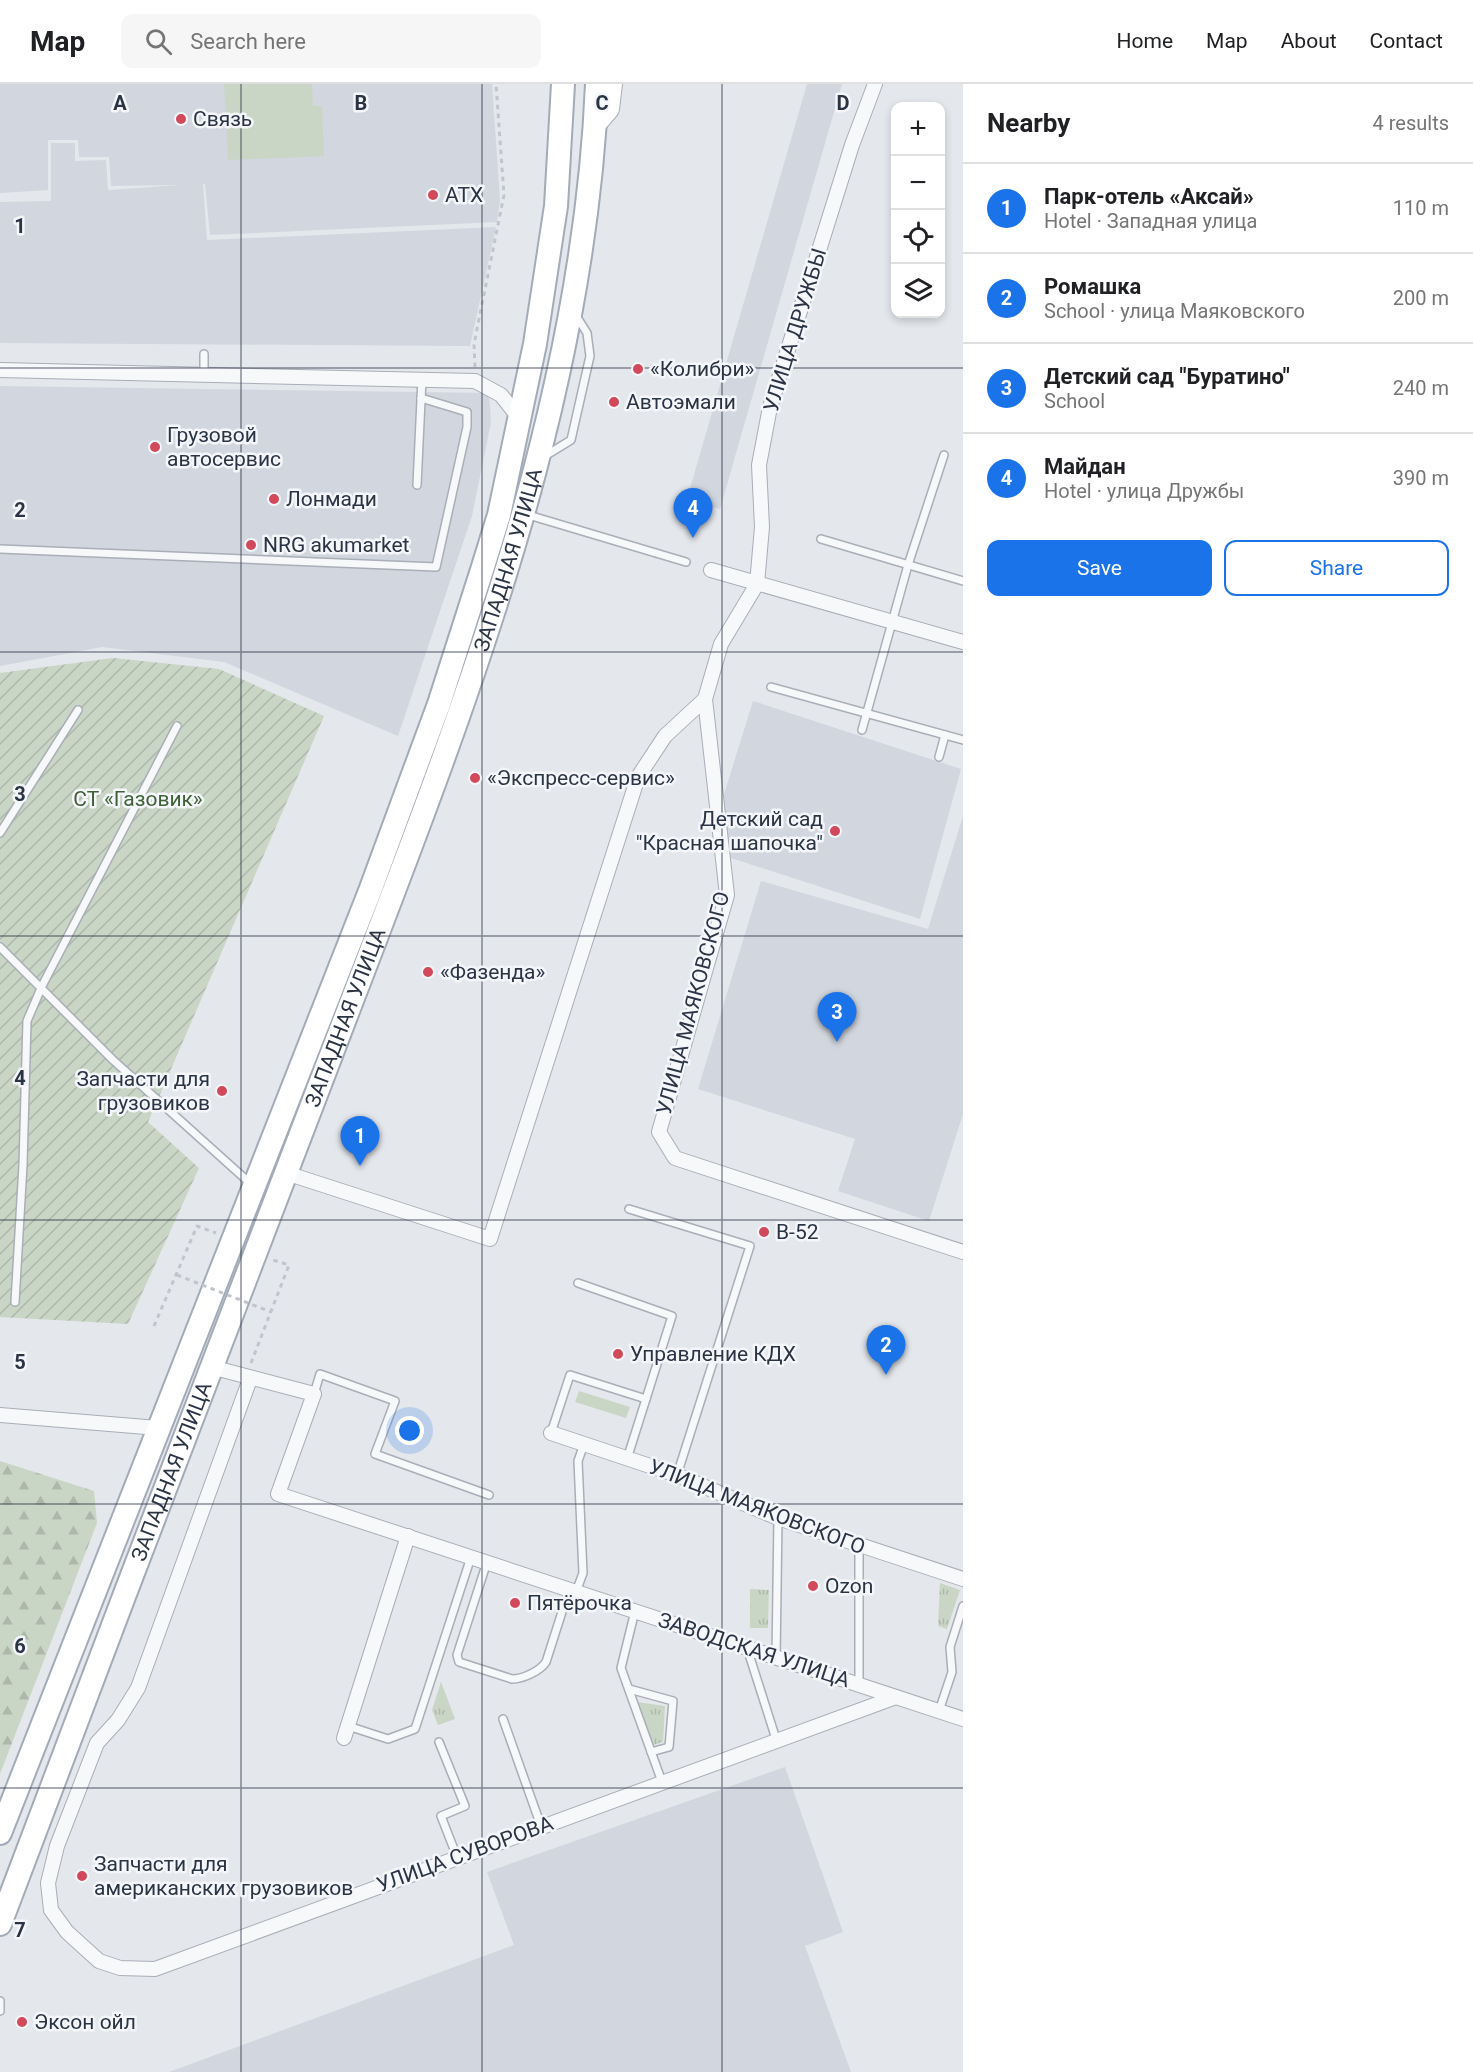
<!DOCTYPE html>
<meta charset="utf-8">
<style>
:root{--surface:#fff;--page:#f6f6f6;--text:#202124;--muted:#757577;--line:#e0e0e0;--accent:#1a73e8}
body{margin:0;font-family:Roboto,sans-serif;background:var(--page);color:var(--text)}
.controls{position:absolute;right:18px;top:18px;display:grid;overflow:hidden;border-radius:12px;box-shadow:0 3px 9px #0003}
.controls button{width:54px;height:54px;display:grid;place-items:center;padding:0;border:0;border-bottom:2px solid var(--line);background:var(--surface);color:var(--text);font:30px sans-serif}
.you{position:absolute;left:410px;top:1347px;width:21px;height:21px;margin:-15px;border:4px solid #fff;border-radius:50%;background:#1a73e8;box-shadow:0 0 0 9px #1a73e833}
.badge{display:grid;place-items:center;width:39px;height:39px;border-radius:50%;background:var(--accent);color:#fff;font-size:20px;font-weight:700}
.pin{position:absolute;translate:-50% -50px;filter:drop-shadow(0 2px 3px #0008)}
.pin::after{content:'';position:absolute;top:32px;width:21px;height:18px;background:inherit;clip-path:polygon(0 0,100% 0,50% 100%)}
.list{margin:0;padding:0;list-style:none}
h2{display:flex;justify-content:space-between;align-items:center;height:78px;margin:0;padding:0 24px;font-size:26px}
h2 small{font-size:20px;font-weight:400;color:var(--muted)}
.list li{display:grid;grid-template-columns:39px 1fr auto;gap:18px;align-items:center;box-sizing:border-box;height:90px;padding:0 24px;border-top:2px solid var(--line)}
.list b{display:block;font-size:22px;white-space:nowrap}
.list p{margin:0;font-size:20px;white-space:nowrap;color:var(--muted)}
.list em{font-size:20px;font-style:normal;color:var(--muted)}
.actions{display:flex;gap:12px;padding:18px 24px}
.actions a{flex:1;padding:14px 0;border:2px solid var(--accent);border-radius:12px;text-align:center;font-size:21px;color:var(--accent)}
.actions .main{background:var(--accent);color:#fff}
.icon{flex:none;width:33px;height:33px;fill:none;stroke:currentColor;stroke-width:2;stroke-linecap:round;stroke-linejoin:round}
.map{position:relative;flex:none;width:963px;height:1988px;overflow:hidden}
header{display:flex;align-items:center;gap:36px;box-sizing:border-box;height:84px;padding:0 30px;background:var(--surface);border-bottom:2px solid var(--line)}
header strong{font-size:28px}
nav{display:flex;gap:33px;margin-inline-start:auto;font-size:21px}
.search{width:420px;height:54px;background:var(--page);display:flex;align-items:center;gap:15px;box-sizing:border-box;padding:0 21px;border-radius:12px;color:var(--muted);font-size:22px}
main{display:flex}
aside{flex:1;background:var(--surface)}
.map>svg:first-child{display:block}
.built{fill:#d2d6de}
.grass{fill:#c9d6c5}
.forest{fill:url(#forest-firs)}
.park{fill:url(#park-tufts)}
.garden{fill:url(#garden-furrows)}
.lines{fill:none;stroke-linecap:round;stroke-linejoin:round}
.lane-casing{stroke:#a9aeb7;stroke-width:10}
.street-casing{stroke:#a9aeb7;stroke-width:16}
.secondary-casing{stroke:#a9aeb7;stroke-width:22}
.primary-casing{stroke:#a3abb8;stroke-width:26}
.path{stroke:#c2c5cb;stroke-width:3;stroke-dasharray:4.5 4.5;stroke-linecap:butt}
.lane{stroke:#f7f8fa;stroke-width:7}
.street{stroke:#f7f8fa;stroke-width:14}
.secondary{stroke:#fff;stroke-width:20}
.primary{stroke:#fff;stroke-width:22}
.path-bridge{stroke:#c2c5cb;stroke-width:3;stroke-dasharray:4.5 4.5;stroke-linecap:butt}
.grid{fill:none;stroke:#2b3445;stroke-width:1.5;stroke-opacity:0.55}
.poi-dot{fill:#d1495b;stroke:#f4f6f9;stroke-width:2}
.labels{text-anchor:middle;stroke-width:5;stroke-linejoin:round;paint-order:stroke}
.poi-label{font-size:21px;fill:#2b3445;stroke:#f4f6f9;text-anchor:start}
.street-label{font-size:21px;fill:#2b3445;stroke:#f4f6f9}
.park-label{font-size:21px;fill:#3f6138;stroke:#f4f6f9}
.grid-label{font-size:20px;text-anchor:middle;font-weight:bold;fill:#2b3445;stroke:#f4f6f9;stroke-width:5;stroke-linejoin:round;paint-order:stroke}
</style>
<header>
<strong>Map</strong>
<div class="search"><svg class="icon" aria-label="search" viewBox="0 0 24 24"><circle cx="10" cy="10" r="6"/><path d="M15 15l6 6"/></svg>Search here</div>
<nav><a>Home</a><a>Map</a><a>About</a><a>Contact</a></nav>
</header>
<main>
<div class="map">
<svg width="963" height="1988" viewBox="0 0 963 1988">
<defs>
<pattern id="forest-firs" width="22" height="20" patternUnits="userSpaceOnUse" patternTransform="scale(1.5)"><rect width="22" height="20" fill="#c9d6c5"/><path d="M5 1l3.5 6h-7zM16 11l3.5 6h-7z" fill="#adb8ab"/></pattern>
<pattern id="park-tufts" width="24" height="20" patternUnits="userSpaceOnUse" patternTransform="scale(1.5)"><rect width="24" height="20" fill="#c9d6c5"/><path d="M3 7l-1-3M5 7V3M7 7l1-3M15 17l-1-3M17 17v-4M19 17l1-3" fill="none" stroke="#adb8ab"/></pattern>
<pattern id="garden-furrows" width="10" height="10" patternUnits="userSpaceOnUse" patternTransform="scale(1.5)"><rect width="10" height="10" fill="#c9d6c5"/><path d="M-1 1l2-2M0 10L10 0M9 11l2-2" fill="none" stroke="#adb8ab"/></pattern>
</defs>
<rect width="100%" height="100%" fill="#e4e7ec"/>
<g class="built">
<path d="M0 0H492L500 116 497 138 210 151 205 100H203L207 156 496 143 470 262 0 259V118L51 117V59H75V77L106 76 108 106 181 101 111 102 109 73H79L78 56H48V106L0 109Z"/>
<path d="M807 0H842L720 425 687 415Z"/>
<path d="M0 302 489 309 491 338 472 432 398 652 224 578 102 563 0 582Z"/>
<path d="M753 617 961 685 920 835 731 774 721 720Z"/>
<path d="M963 732V1030L929 1137 838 1107 855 1055 698 1005 761 797 928 845Z"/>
<path d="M785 1683 843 1848 805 1862 851 1988H169L514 1861 487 1788Z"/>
</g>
<g class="grass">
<path d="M224 0H312L313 22H322L324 72 228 76Z"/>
<path d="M579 1307 630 1323 626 1334 575 1318Z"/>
</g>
<path class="forest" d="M0 1377 94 1407 97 1439 0 1690Z"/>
<g class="park">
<path d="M940 1499 960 1506 947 1545 938 1542Z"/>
<path d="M750 1505 769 1506 768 1544H750Z"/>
<path d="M441 1598 455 1635 438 1641 432 1626Z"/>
<path d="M637 1618 665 1622 663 1658 653 1661Z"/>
</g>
<path class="garden" d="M113 574 219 585 324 632 148 1038 199 1084 128 1240 0 1233V589Z"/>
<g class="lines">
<g class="lane-casing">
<g id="lane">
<path d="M204 270V290"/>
<path d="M545 372 571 356 590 272 587 249 575 230"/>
<path d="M417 401 422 295"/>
<path d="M525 430 686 478"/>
<path d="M821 455 963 497"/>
<path d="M0 465 436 483 467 343V328L421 314"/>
<path d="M771 603 963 656"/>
<path d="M862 646 908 481 944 371"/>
<path d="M939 673 945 651"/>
<path d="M0 749 78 626"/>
<path d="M0 863 113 976 251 1100"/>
<path d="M629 1125 750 1162 677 1391"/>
<path d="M578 1199 672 1232 646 1315"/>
<path d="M15 1218 23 1081 27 937 42 902 177 642"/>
<path d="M314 1310 320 1290 395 1317 375 1370 489 1411"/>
<path d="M551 1349 570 1291 646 1315 627 1375"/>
<path d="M859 1462V1601"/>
<path d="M487 1478 457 1571 459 1578 512 1595C523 1595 540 1587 546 1578L569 1506"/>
<path d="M576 1508 583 1489 578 1377 584 1360"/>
<path d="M635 1527 621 1584 662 1698"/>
<path d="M747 1564 776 1655"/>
<path d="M776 1574 778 1434"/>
<path d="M629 1605 673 1617 669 1663 651 1668"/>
<path d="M939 1627 952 1588 950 1563 963 1522"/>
<path d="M503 1635 541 1742"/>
<path d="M348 1642 388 1655 415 1645 471 1473"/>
<path d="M439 1658 465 1722 441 1732 457 1773"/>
<path d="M0 1917V1927"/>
</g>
</g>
<g class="street-casing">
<g id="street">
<path d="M875 0 852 61 770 323 759 381 762 443 757 500 721 560 705 615 727 811 659 1048 675 1074 963 1168"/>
<path d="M0 286 475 297 501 311 519 334"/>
<path d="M711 486 963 558"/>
<path d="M286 1089 490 1155 638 693 665 652 705 615"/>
<path d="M211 1283 314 1310 278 1410 963 1635"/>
<path d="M250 1295 138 1604 118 1636 97 1659 57 1762 48 1799 51 1826 67 1848 99 1877 120 1884 155 1885 896 1613"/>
<path d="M0 1331 158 1344"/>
<path d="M551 1349 677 1391 778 1434 963 1495"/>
<path d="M344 1654 408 1452"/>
</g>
</g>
<g class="secondary-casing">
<path id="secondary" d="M596 40 609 25 612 0"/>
</g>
<g class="primary-casing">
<g id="primary">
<path d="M0 1749 370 807 439 620 482 486 499 431 535 260 556 122 563 0"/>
<path id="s1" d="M0 1840C109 1551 219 1262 330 974 450 659 583 340 597 0"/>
</g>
</g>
<g class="path">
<path d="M475 283 474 260 504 111 496 0"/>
<path d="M154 1242 197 1142 216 1149"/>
<path d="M251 1279 289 1181 273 1176"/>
</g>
<use href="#lane" class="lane"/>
<use href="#street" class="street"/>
<use href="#secondary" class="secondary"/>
<use href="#primary" class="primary"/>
<path class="path-bridge" d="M177 1191 271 1228"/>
</g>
<path class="grid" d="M241 0V1988M482 0V1988M722 0V1988M0 284H963M0 568H963M0 852H963M0 1136H963M0 1420H963M0 1704H963"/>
<g class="poi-dot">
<circle cx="181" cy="35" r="6"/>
<circle cx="433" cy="111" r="6"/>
<circle cx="638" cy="285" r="6"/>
<circle cx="614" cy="318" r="6"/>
<circle cx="155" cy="363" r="6"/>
<circle cx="274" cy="415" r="6"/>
<circle cx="251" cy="461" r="6"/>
<circle cx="475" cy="694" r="6"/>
<circle cx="835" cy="747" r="6"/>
<circle cx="428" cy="888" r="6"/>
<circle cx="222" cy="1007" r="6"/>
<circle cx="764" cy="1148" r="6"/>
<circle cx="618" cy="1270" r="6"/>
<circle cx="813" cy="1502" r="6"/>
<circle cx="515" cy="1519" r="6"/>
<circle cx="82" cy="1792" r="6"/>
<circle cx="22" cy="1938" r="6"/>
</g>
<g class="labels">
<g class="poi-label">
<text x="193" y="42">Связь</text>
<text x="445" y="118">АТХ</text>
<text x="650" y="292">«Колибри»</text>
<text x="626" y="325">Автоэмали</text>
<text x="167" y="358">Грузовой<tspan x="167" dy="24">автосервис</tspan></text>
<text x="286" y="422">Лонмади</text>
<text x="263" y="468">NRG akumarket</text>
<text x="487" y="701">«Экспресс-сервис»</text>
<text x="823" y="742" text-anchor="end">Детский сад<tspan x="823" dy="24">"Красная шапочка"</tspan></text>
<text x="440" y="895">«Фазенда»</text>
<text x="210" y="1002" text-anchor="end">Запчасти для<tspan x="210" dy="24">грузовиков</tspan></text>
<text x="776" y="1155">В-52</text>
<text x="630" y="1277">Управление КДХ</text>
<text x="825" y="1509">Ozon</text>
<text x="527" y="1526">Пятёрочка</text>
<text x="94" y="1787">Запчасти для<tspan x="94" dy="24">американских грузовиков</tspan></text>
<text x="34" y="1945">Эксон ойл</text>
</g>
<g class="street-label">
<text transform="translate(795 246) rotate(-73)" y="7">УЛИЦА ДРУЖБЫ</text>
<text dy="7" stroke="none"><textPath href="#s1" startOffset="1456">ЗАПАДНАЯ УЛИЦА</textPath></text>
<text transform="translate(693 919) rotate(-75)" y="7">УЛИЦА МАЯКОВСКОГО</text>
<text dy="7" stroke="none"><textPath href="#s1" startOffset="970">ЗАПАДНАЯ УЛИЦА</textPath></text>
<text dy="7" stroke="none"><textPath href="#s1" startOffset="484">ЗАПАДНАЯ УЛИЦА</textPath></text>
<text transform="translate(757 1423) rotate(21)" y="7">УЛИЦА МАЯКОВСКОГО</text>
<text transform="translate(754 1566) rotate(18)" y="7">ЗАВОДСКАЯ УЛИЦА</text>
<text transform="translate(465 1770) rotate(-20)" y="7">УЛИЦА СУВОРОВА</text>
</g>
<g class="park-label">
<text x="138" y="722">СТ «Газовик»</text>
</g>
</g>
<g class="grid-label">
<text x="120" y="26">A</text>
<text x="361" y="26">B</text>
<text x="602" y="26">C</text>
<text x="843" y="26">D</text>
<text x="20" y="149">1</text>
<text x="20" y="433">2</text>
<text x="20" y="717">3</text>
<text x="20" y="1001">4</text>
<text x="20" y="1285">5</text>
<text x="20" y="1569">6</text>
<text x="20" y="1853">7</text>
</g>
</svg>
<div class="controls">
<button>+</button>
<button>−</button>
<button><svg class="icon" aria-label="locate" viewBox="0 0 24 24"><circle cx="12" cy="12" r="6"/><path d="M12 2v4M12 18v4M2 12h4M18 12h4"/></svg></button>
<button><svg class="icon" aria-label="layers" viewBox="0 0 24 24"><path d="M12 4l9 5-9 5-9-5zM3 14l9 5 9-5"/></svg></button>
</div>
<div class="you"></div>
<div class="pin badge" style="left:360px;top:1082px">1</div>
<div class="pin badge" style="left:886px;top:1291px">2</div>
<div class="pin badge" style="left:837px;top:958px">3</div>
<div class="pin badge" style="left:693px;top:454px">4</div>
</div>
<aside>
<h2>Nearby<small>4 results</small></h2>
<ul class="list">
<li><span class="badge">1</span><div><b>Парк-отель «Аксай»</b><p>Hotel · Западная улица</p></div><em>110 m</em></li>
<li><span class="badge">2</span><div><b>Ромашка</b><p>School · улица Маяковского</p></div><em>200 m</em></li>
<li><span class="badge">3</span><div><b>Детский сад &quot;Буратино&quot;</b><p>School</p></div><em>240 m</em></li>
<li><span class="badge">4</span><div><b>Майдан</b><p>Hotel · улица Дружбы</p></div><em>390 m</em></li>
</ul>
<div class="actions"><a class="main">Save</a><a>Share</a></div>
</aside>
</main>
